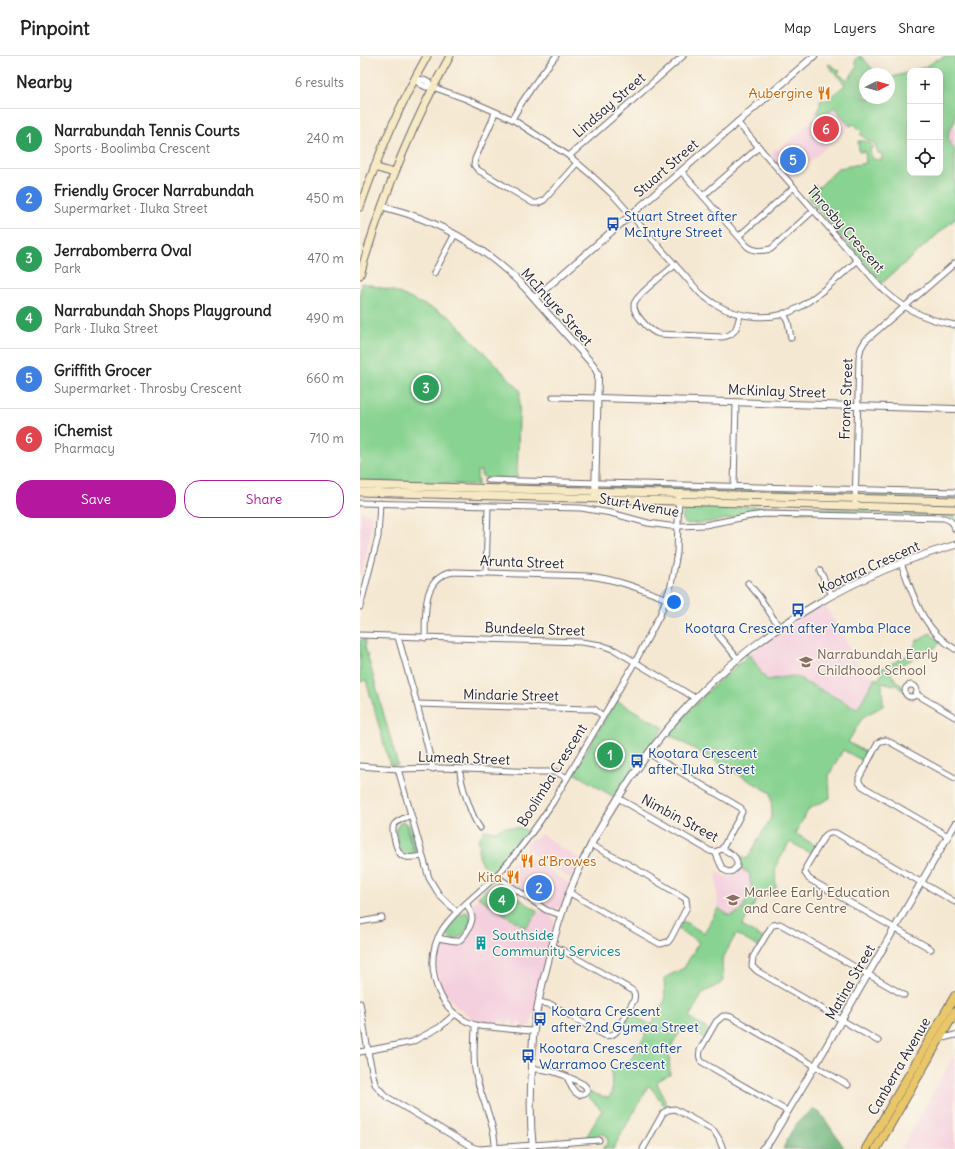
<!DOCTYPE html>
<meta charset="utf-8">
<style>
:root{--surface:#fff;--page:#f2f2f2;--text:#222;--muted:#767676;--line:#e0e0e0;--accent:#b5179e}
body{margin:0;font-family:Delius,sans-serif;background:var(--page);color:var(--text)}
.controls{position:absolute;right:12px;top:12px;display:grid;overflow:hidden;border-radius:8px;box-shadow:0 4px 16px #0002}
.controls button{width:36px;height:36px;display:grid;place-items:center;padding:0;border:0;border-bottom:1px solid var(--line);background:var(--surface);color:var(--text);font:20px sans-serif}
.compass{position:absolute;left:499px;top:12px;width:36px;height:36px;border-radius:50%;background:var(--surface);box-shadow:0 4px 16px #0002;rotate:84deg}
.you{position:absolute;left:314px;top:546px;width:14px;height:14px;margin:-10px;border:3px solid #fff;border-radius:50%;background:#1a73e8;box-shadow:0 0 0 6px #1a73e833}
.badge{display:grid;place-items:center;width:26px;height:26px;border-radius:50%;background:var(--accent);color:#fff;font-size:13px;font-weight:700}
.pin{position:absolute;translate:-50% -50%;border:2px solid #fff;box-shadow:0 1px 4px #0006}
.list{margin:0;padding:0;list-style:none}
h2{display:flex;justify-content:space-between;align-items:center;height:52px;margin:0;padding:0 16px;font-size:17px}
h2 small{font-size:13px;font-weight:400;color:var(--muted)}
.list li{display:grid;grid-template-columns:26px 1fr auto;gap:12px;align-items:center;box-sizing:border-box;height:60px;padding:0 16px;border-top:1px solid var(--line)}
.list b{display:block;font-size:15px;white-space:nowrap}
.list p{margin:0;font-size:13px;white-space:nowrap;color:var(--muted)}
.list em{font-size:13px;font-style:normal;color:var(--muted)}
.actions{display:flex;gap:8px;padding:12px 16px}
.actions a{flex:1;padding:9px 0;border:1px solid var(--accent);border-radius:16px;text-align:center;font-size:14px;color:var(--accent)}
.actions .main{background:var(--accent);color:#fff}
.icon{flex:none;width:22px;height:22px;fill:none;stroke:currentColor;stroke-width:2;stroke-linecap:round;stroke-linejoin:round}
.map{position:relative;flex:none;width:595px;height:1093px;overflow:hidden}
header{display:flex;align-items:center;gap:24px;box-sizing:border-box;height:56px;padding:0 20px;background:var(--surface);border-bottom:1px solid var(--line)}
header strong{font-size:19px}
nav{display:flex;gap:22px;margin-inline-start:auto;font-size:14px}
main{display:flex}
aside{flex:1;background:var(--surface)}
.map>svg:first-child{display:block}
.built{fill:#f4cfde}
.green{fill:#88d391;stroke:#557a66}
.forest{fill:#6eb57b;stroke:#486c5b}
.lines{fill:none;stroke-linecap:round;stroke-linejoin:round}
.minor-casing{stroke:#6c6770;stroke-width:7}
.tertiary-casing{stroke:#6c6770;stroke-width:8}
.secondary-casing{stroke:#6c6770;stroke-width:9}
.trunk-casing{stroke:#6c6770;stroke-width:10}
.minor{stroke:#fff;stroke-width:5}
.tertiary{stroke:#fff;stroke-width:6}
.secondary{stroke:#f6e9c3;stroke-width:7}
.trunk{stroke:#e9c769;stroke-width:8}
.labels{text-anchor:middle;stroke-width:3;stroke-linejoin:round;paint-order:stroke}
.food-label{font-size:14px;fill:#c56008;stroke:#fbf7ec;text-anchor:end}
.street-label{font-size:14px;fill:#22223b;stroke:#fbf7ec}
.transit-label{font-size:14px;fill:#164399;stroke:#fbf7ec;text-anchor:start}
.education-label{font-size:14px;fill:#785e54;stroke:#fbf7ec;text-anchor:start}
.culture-label{font-size:14px;fill:#0d838f;stroke:#fbf7ec;text-anchor:start}
</style>
<header>
<strong>Pinpoint</strong>
<nav><a>Map</a><a>Layers</a><a>Share</a></nav>
</header>
<main>
<aside>
<h2>Nearby<small>6 results</small></h2>
<ul class="list">
<li><span class="badge" style="background:#2e9e5b">1</span><div><b>Narrabundah Tennis Courts</b><p>Sports · Boolimba Crescent</p></div><em>240 m</em></li>
<li><span class="badge" style="background:#3f7fe0">2</span><div><b>Friendly Grocer Narrabundah</b><p>Supermarket · Iluka Street</p></div><em>450 m</em></li>
<li><span class="badge" style="background:#2e9e5b">3</span><div><b>Jerrabomberra Oval</b><p>Park</p></div><em>470 m</em></li>
<li><span class="badge" style="background:#2e9e5b">4</span><div><b>Narrabundah Shops Playground</b><p>Park · Iluka Street</p></div><em>490 m</em></li>
<li><span class="badge" style="background:#3f7fe0">5</span><div><b>Griffith Grocer</b><p>Supermarket · Throsby Crescent</p></div><em>660 m</em></li>
<li><span class="badge" style="background:#e0444e">6</span><div><b>iChemist</b><p>Pharmacy</p></div><em>710 m</em></li>
</ul>
<div class="actions"><a class="main">Save</a><a>Share</a></div>
</aside>
<div class="map">
<svg width="595" height="1093" viewBox="0 0 595 1093">
<rect width="100%" height="100%" fill="#fbf7ec"/>
<filter id="ink" filterUnits="userSpaceOnUse"><feTurbulence type="fractalNoise" baseFrequency=".025" numOctaves="2"/><feDisplacementMap in="SourceGraphic" scale="8" xChannelSelector="R" yChannelSelector="G"/><feConvolveMatrix kernelMatrix="1 2 1 2 8 2 1 2 1" color-interpolation-filters="sRGB"/></filter>
<filter id="wash" filterUnits="userSpaceOnUse"><feTurbulence type="fractalNoise" baseFrequency=".012" numOctaves="4" result="noise"/><feDisplacementMap in="SourceGraphic" scale="16" xChannelSelector="R" yChannelSelector="G"/><feGaussianBlur stdDeviation="0.9" result="paint"/><feColorMatrix in="noise" values="0 0 0 0 0 0 0 0 0 0 0 0 0 0 0 0 0 1.4 0 .05"/><feComposite in="paint" operator="in"/></filter>
<g filter="url(#wash)">
<rect width="100%" height="100%" fill="#f5e8d2"/>
<g class="built">
<path d="M474 51 490 70 435 119 430 120 427 119 413 103 412 99 413 95 415 92 418 94 441 75 456 61 455 57 457 56 462 62Z"/>
<path d="M595 65V94L590 89 588 82 589 75Z"/>
<path d="M0 456 11 457 10 483 0 522Z"/>
<path d="M464 547 502 614 515 622 497 653 458 632 441 625 442 623 432 620 407 624 402 618 390 598 430 569Z"/>
<path d="M181 778 214 800 221 803 212 821 209 822 166 794 167 789 172 782 175 784Z"/>
<path d="M161 797H163L208 827 209 831 203 847 199 851 193 853 188 851 145 822 144 819 145 815Z"/>
<path d="M380 812 389 817 392 835 381 855 370 860 358 852 356 814 359 817 364 820 371 821 372 817 374 816 376 817Z"/>
<path d="M118 841 166 872 178 855 180 856 182 853 191 859 194 864 195 869 182 917 173 963 170 969 167 971 161 972 162 967 157 966 156 972 153 971 154 966 147 965V970H144L145 965 140 964 139 969 122 967 109 962 110 960 96 950 86 937 84 938 79 928 76 909V901L79 890 84 886 96 888 101 887 104 884 114 869 115 862 111 850Z"/>
<path d="M595 998V1093H541L562 1056Z"/>
</g>
<g class="green">
<path d="M499 0 503 2 516 17 518 18H505V42H529V22L550 16V117H580V15H553L565 11 568 8 569 9 577 3V4L586 0H595V65L589 75 588 82 590 89 595 94V163L522 227 448 142 455 129 458 132 479 112 506 107 505 95 499 96 498 85C505 84 510 86 514 91L510 93 512 103 522 104V98L518 97 515 88 502 80 500 78 502 76 494 68 490 70 474 51 462 62 457 56 460 52V45L467 44 485 29 468 9 469 8 480 15 478 18 488 24 497 11 495 5Z"/>
<path d="M2 227 34 235 89 260 160 334 157 423 125 422 121 419V415H117L118 429 0 425V236Z"/>
<path d="M253 429 478 435 484 436V438L478 439 257 433 247 432V430Z"/>
<path d="M511 436 595 438V442L511 440 506 438V437Z"/>
<path d="M338 449 595 456V466L590 461 583 460 421 455 402 456 351 466 326 468C323 465 322 463 323 458 323 449 331 450 338 449Z"/>
<path d="M570 577 580 586 575 592 529 615 537 626 544 631 542 634 536 629 522 627 523 650 503 661 488 686 509 698 505 706 483 694 469 719 470 742 449 753 435 777 456 790 452 798 430 786 415 811 416 834 396 845 382 870 403 882 398 891 376 878 362 904 363 926 343 937 329 961 349 974 345 983 323 970 309 995 310 1019 298 1024 297 1027 308 1051 306 1052 289 1029 253 1093H244L243 1091C249 1088 249 1083 245 1078H239L230 1083H228L227 1080 242 1054 226 1039 228 1036 249 1042 252 1036 251 1013 271 1003 286 978 264 966 269 957 291 969 305 944 304 922 324 912 339 886 318 873 323 865 344 877 358 852 370 860 381 855 392 835 389 817 380 812 381 807 380 801 381 800 387 803 412 760 411 737 308 678 351 632 390 598 402 618 407 624 432 620 442 623V625L458 632 497 653 515 622 518 624 523 616 521 613 552 597 556 585Z"/>
<path d="M5 583V591L38 709H30L6 624 0 626V584Z"/>
<path d="M256 644 304 672 281 702 254 741 214 717Z"/>
<path d="M42 766H45V767L54 798C41 805 36 783 36 773L39 768Z"/>
<path d="M46 767C53 770 59 790 55 797Z"/>
<path d="M143 771 163 772 168 776 154 795 131 820C126 815 121 807 119 800 118 794 121 789 118 784L125 773C131 777 138 775 143 771Z"/>
<path d="M140 826 146 829 144 833 178 855 166 872 118 841 132 828Z"/>
<path d="M106 856 109 858 111 864C107 872 103 883 93 883 88 882 87 881 86 877 88 869 98 858 106 856Z"/>
</g>
<path class="forest" d="M453 1054 459 1056 466 1065 483 1090V1093H423C431 1075 435 1065 453 1054Z"/>
</g>
<g filter="url(#ink)">
<g class="lines">
<g class="minor-casing">
<g id="minor">
<path d="M54 23 60 28 66 31H73L106 43 152 63 209 100 229 117 255 141 340 237C345 241 350 245 355 248 380 263 415 266 440 251 461 238 480 220 498 204"/>
<path d="M54 23C63 23 67 24 73 31"/>
<path d="M135 56 132 65 115 103 114 109 118 114 173 147H178L184 144 217 107"/>
<path d="M152 63C165 40 179 20 196 0"/>
<path d="M377 66 517 227C538 250 565 264 595 269"/>
<path d="M209 100 323 0"/>
<path d="M321 115 387 190C394 196 402 195 411 193L454 154"/>
<path d="M343 140 399 91"/>
<path d="M379 180 434 131"/>
<path d="M315 209C307 216 276 239 274 248 273 255 278 260 282 265 287 271 292 276 299 278L362 281C376 279 377 271 380 259"/>
<path d="M74 217 95 178"/>
<path d="M424 257 428 266 431 282"/>
<path d="M193 341 238 342"/>
<path d="M128 424 595 436"/>
<path d="M374 430 376 346"/>
<path d="M0 447 221 452 251 457 288 467 309 470H319L345 469 390 460 405 458 584 462C591 464 594 467 595 473"/>
<path d="M495 450 499 301 501 292 505 285 595 207"/>
<path d="M541 507C554 541 562 573 595 593"/>
<path d="M460 515 472 539"/>
<path d="M126 517 128 450"/>
<path d="M388 527 399 540 419 571"/>
<path d="M0 551 18 481 20 447"/>
<path d="M0 579 221 586 241 589 255 594 335 642"/>
<path d="M358 579 378 603"/>
<path d="M38 581 57 648 73 713"/>
<path d="M65 582C66 557 61 521 94 516L228 520C256 523 281 533 307 543"/>
<circle cx="551" cy="635" r="6"/>
<path d="M556 638 595 661"/>
<path d="M57 648 226 653H234L243 660"/>
<path d="M0 710 38 713 81 712 176 716H196L207 722"/>
<path d="M38 713 69 822 80 840 97 856"/>
<path d="M100 714C100 726 112 762 120 772"/>
<path d="M258 742 350 795 355 796 362 793 380 760 382 756 381 752 288 697"/>
<path d="M51 759C45 762 37 764 34 769 32 772 33 777 34 781 38 801 42 804 62 800"/>
<path d="M588 780 502 730 499 726V722L518 687 521 685 526 684 595 722"/>
<path d="M355 796C359 802 360 816 370 816 373 815 375 813 377 810 378 800 370 797 362 793"/>
<path d="M136 820 186 854 201 859"/>
<path d="M210 837 300 888 308 886 311 882 327 851 326 843 323 841 268 808 231 789"/>
<path d="M0 866 22 862"/>
<path d="M78 882C84 883 91 885 97 885 103 885 112 868 112 862 112 857 108 852 107 848"/>
<path d="M571 893 449 823 445 817 446 811 464 781C467 777 471 776 476 777L595 846"/>
<path d="M179 946 192 949 244 979C249 980 252 980 256 976L274 944C275 939 275 936 270 933L202 894 192 890"/>
<path d="M0 947 9 1001 15 1028 21 1035 27 1041 107 1088 112 1091 119 1093 239 1084"/>
<path d="M115 969C115 986 112 1003 116 1019 121 1043 135 1067 135 1091"/>
<path d="M173 975C159 974 145 973 131 971 126 971 121 971 116 969 111 968 106 965 102 963 74 945 64 903 82 874 96 853 118 838 136 820 157 798 176 772 193 746L275 606 300 559 311 529 317 497 319 437"/>
<path d="M579 983 595 979"/>
<path d="M518 985 397 915 392 910 393 901 411 871 413 869 420 868 544 939"/>
<path d="M0 996 52 986 80 971 95 958"/>
<path d="M172 1013C189 1012 208 1020 223 1028L226 1031 227 1035 225 1037 219 1039 215 1036 212 1032 207 1021"/>
<path d="M427 1055 342 1006C339 1002 339 1000 340 994L356 966 363 960H367L371 961 488 1029"/>
<path d="M283 1093 303 1057 308 1054 315 1053 354 1075 359 1083 363 1093"/>
</g>
</g>
<g class="tertiary-casing">
<g id="tertiary">
<path d="M22 150C30 153 39 155 48 158 94 173 135 200 168 235L234 310 238 318V322L235 440"/>
<path d="M175 242 454 0"/>
<path d="M238 342 595 353"/>
<path d="M173 1093C170 1066 170 1040 172 1013 172 1000 172 986 174 973 177 950 182 928 188 906 192 890 196 875 201 860 214 819 234 780 257 744 279 708 305 673 335 642 406 570 497 517 595 489"/>
<path d="M402 1093 410 1085 455 1010 595 768"/>
</g>
</g>
<g class="secondary-casing">
<g id="secondary">
<path d="M14 111 34 117"/>
<path d="M0 151C18 99 40 48 67 0"/>
<path d="M0 219C22 142 51 70 90 0"/>
<path d="M0 429 595 445"/>
<path d="M0 436 595 453"/>
</g>
</g>
<g class="trunk-casing">
<g id="trunk">
<path d="M506 1093 595 940"/>
<path d="M516 1093 595 956"/>
</g>
</g>
<use href="#minor" class="minor"/>
<use href="#tertiary" class="tertiary"/>
<use href="#secondary" class="secondary"/>
<use href="#trunk" class="trunk"/>
</g>
</g>
<defs>
<g id="restaurant-bare" transform="scale(1.08)"><path d="M-5-6h1v4h1v-4h1v4h1v-4h1v5L-1.5 .5V6h-2V.5L-5-1ZM5-6V6H3V1.5H1.5Q1.5-4 5-6Z" fill="#e8710a" stroke="#fbf7ec" stroke-width="2.5" paint-order="stroke"/></g>
<g id="bus-bare" transform="scale(1.08)"><path d="M-5-6H5V4H4V6H2V4H-2V6H-4V4H-5ZM-3.5-4V0h7V-4ZM-3.5 1.2v1.5H-2V1.2ZM2 1.2v1.5H3.5V1.2Z" fill="#1a4fb4" stroke="#fbf7ec" stroke-width="2.5" paint-order="stroke"/></g>
<g id="school-bare" transform="scale(1.08)"><path d="M0-5L7-2L0 1L-7-2ZM-4 1L0 2.5L4 1V4Q0 6-4 4Z" fill="#8d6e63" stroke="#fbf7ec" stroke-width="2.5" paint-order="stroke"/></g>
<g id="building-bare" transform="scale(1.08)"><path d="M-4-6H4V6H1V3H-1V6H-4ZM-2.5-4.3h1.7v1.8h-1.7ZM.8-4.3h1.7v1.8H.8ZM-2.5-1h1.7V.8h-1.7ZM.8-1h1.7V.8H.8Z" fill="#0f9aa8" stroke="#fbf7ec" stroke-width="2.5" paint-order="stroke"/></g>
</defs>
<g fill-rule="evenodd">
<use href="#restaurant-bare" x="464" y="37"/>
<use href="#bus-bare" x="253" y="168"/>
<use href="#bus-bare" x="438" y="554"/>
<use href="#school-bare" x="446" y="606"/>
<use href="#bus-bare" x="277" y="705"/>
<use href="#restaurant-bare" x="167" y="805"/>
<use href="#restaurant-bare" x="153" y="821"/>
<use href="#school-bare" x="373" y="844"/>
<use href="#building-bare" x="121" y="887"/>
<use href="#bus-bare" x="180" y="963"/>
<use href="#bus-bare" x="168" y="1000"/>
</g>
<g class="labels">
<g class="food-label">
<text x="453" y="42">Aubergine</text>
<text x="178" y="810" text-anchor="start">d'Browes</text>
<text x="142" y="826">Kita</text>
</g>
<g class="street-label">
<text transform="translate(249 49) rotate(-41)" y="5">Lindsay Street</text>
<text transform="translate(306 112) rotate(-41)" y="5">Stuart Street</text>
<text transform="translate(486 173) rotate(49)" y="5">Throsby Crescent</text>
<text transform="translate(197 251) rotate(48)" y="5">McIntyre Street</text>
<text transform="translate(417 335) rotate(2)" y="5">McKinlay Street</text>
<text transform="translate(486 343) rotate(-88)" y="5">Frome Street</text>
<text transform="translate(279 449) rotate(10)" y="5">Sturt Avenue</text>
<text transform="translate(162 506) rotate(2)" y="5">Arunta Street</text>
<text transform="translate(509 511) rotate(-24)" y="5">Kootara Crescent</text>
<text transform="translate(175 573) rotate(2)" y="5">Bundeela Street</text>
<text transform="translate(151 639) rotate(1)" y="5">Mindarie Street</text>
<text transform="translate(104 702) rotate(2)" y="5">Lumeah Street</text>
<text transform="translate(192 719) rotate(-58)" y="5">Boolimba Crescent</text>
<text transform="translate(320 762) rotate(28)" y="5">Nimbin Street</text>
<text transform="translate(490 926) rotate(-60)" y="5">Matina Street</text>
<text transform="translate(539 1010) rotate(-60)" y="5">Canberra Avenue</text>
</g>
<g class="transit-label">
<text x="264" y="165">Stuart Street after<tspan x="264" dy="16">McIntyre Street</tspan></text>
<text x="438" y="577" text-anchor="middle">Kootara Crescent after Yamba Place</text>
<text x="288" y="702">Kootara Crescent<tspan x="288" dy="16">after Iluka Street</tspan></text>
<text x="191" y="960">Kootara Crescent<tspan x="191" dy="16">after 2nd Gymea Street</tspan></text>
<text x="179" y="997">Kootara Crescent after<tspan x="179" dy="16">Warramoo Crescent</tspan></text>
</g>
<g class="education-label">
<text x="457" y="603">Narrabundah Early<tspan x="457" dy="16">Childhood School</tspan></text>
<text x="384" y="841">Marlee Early Education<tspan x="384" dy="16">and Care Centre</tspan></text>
</g>
<g class="culture-label">
<text x="132" y="884">Southside<tspan x="132" dy="16">Community Services</tspan></text>
</g>
</g>
</svg>
<div class="controls">
<button>+</button>
<button>−</button>
<button><svg class="icon" aria-label="locate" viewBox="0 0 24 24"><circle cx="12" cy="12" r="6"/><path d="M12 2v4M12 18v4M2 12h4M18 12h4"/></svg></button>
</div>
<svg class="compass" viewBox="-18 -18 36 36"><path d="M0-13l5 13h-10z" fill="#e53935"/><path d="M0 13l5-13h-10z" fill="#767676"/></svg>
<div class="you"></div>
<div class="pin badge" style="left:250px;top:699px;background:#2e9e5b">1</div>
<div class="pin badge" style="left:179px;top:832px;background:#3f7fe0">2</div>
<div class="pin badge" style="left:66px;top:332px;background:#2e9e5b">3</div>
<div class="pin badge" style="left:142px;top:844px;background:#2e9e5b">4</div>
<div class="pin badge" style="left:433px;top:104px;background:#3f7fe0">5</div>
<div class="pin badge" style="left:466px;top:73px;background:#e0444e">6</div>
</div>
</main>
